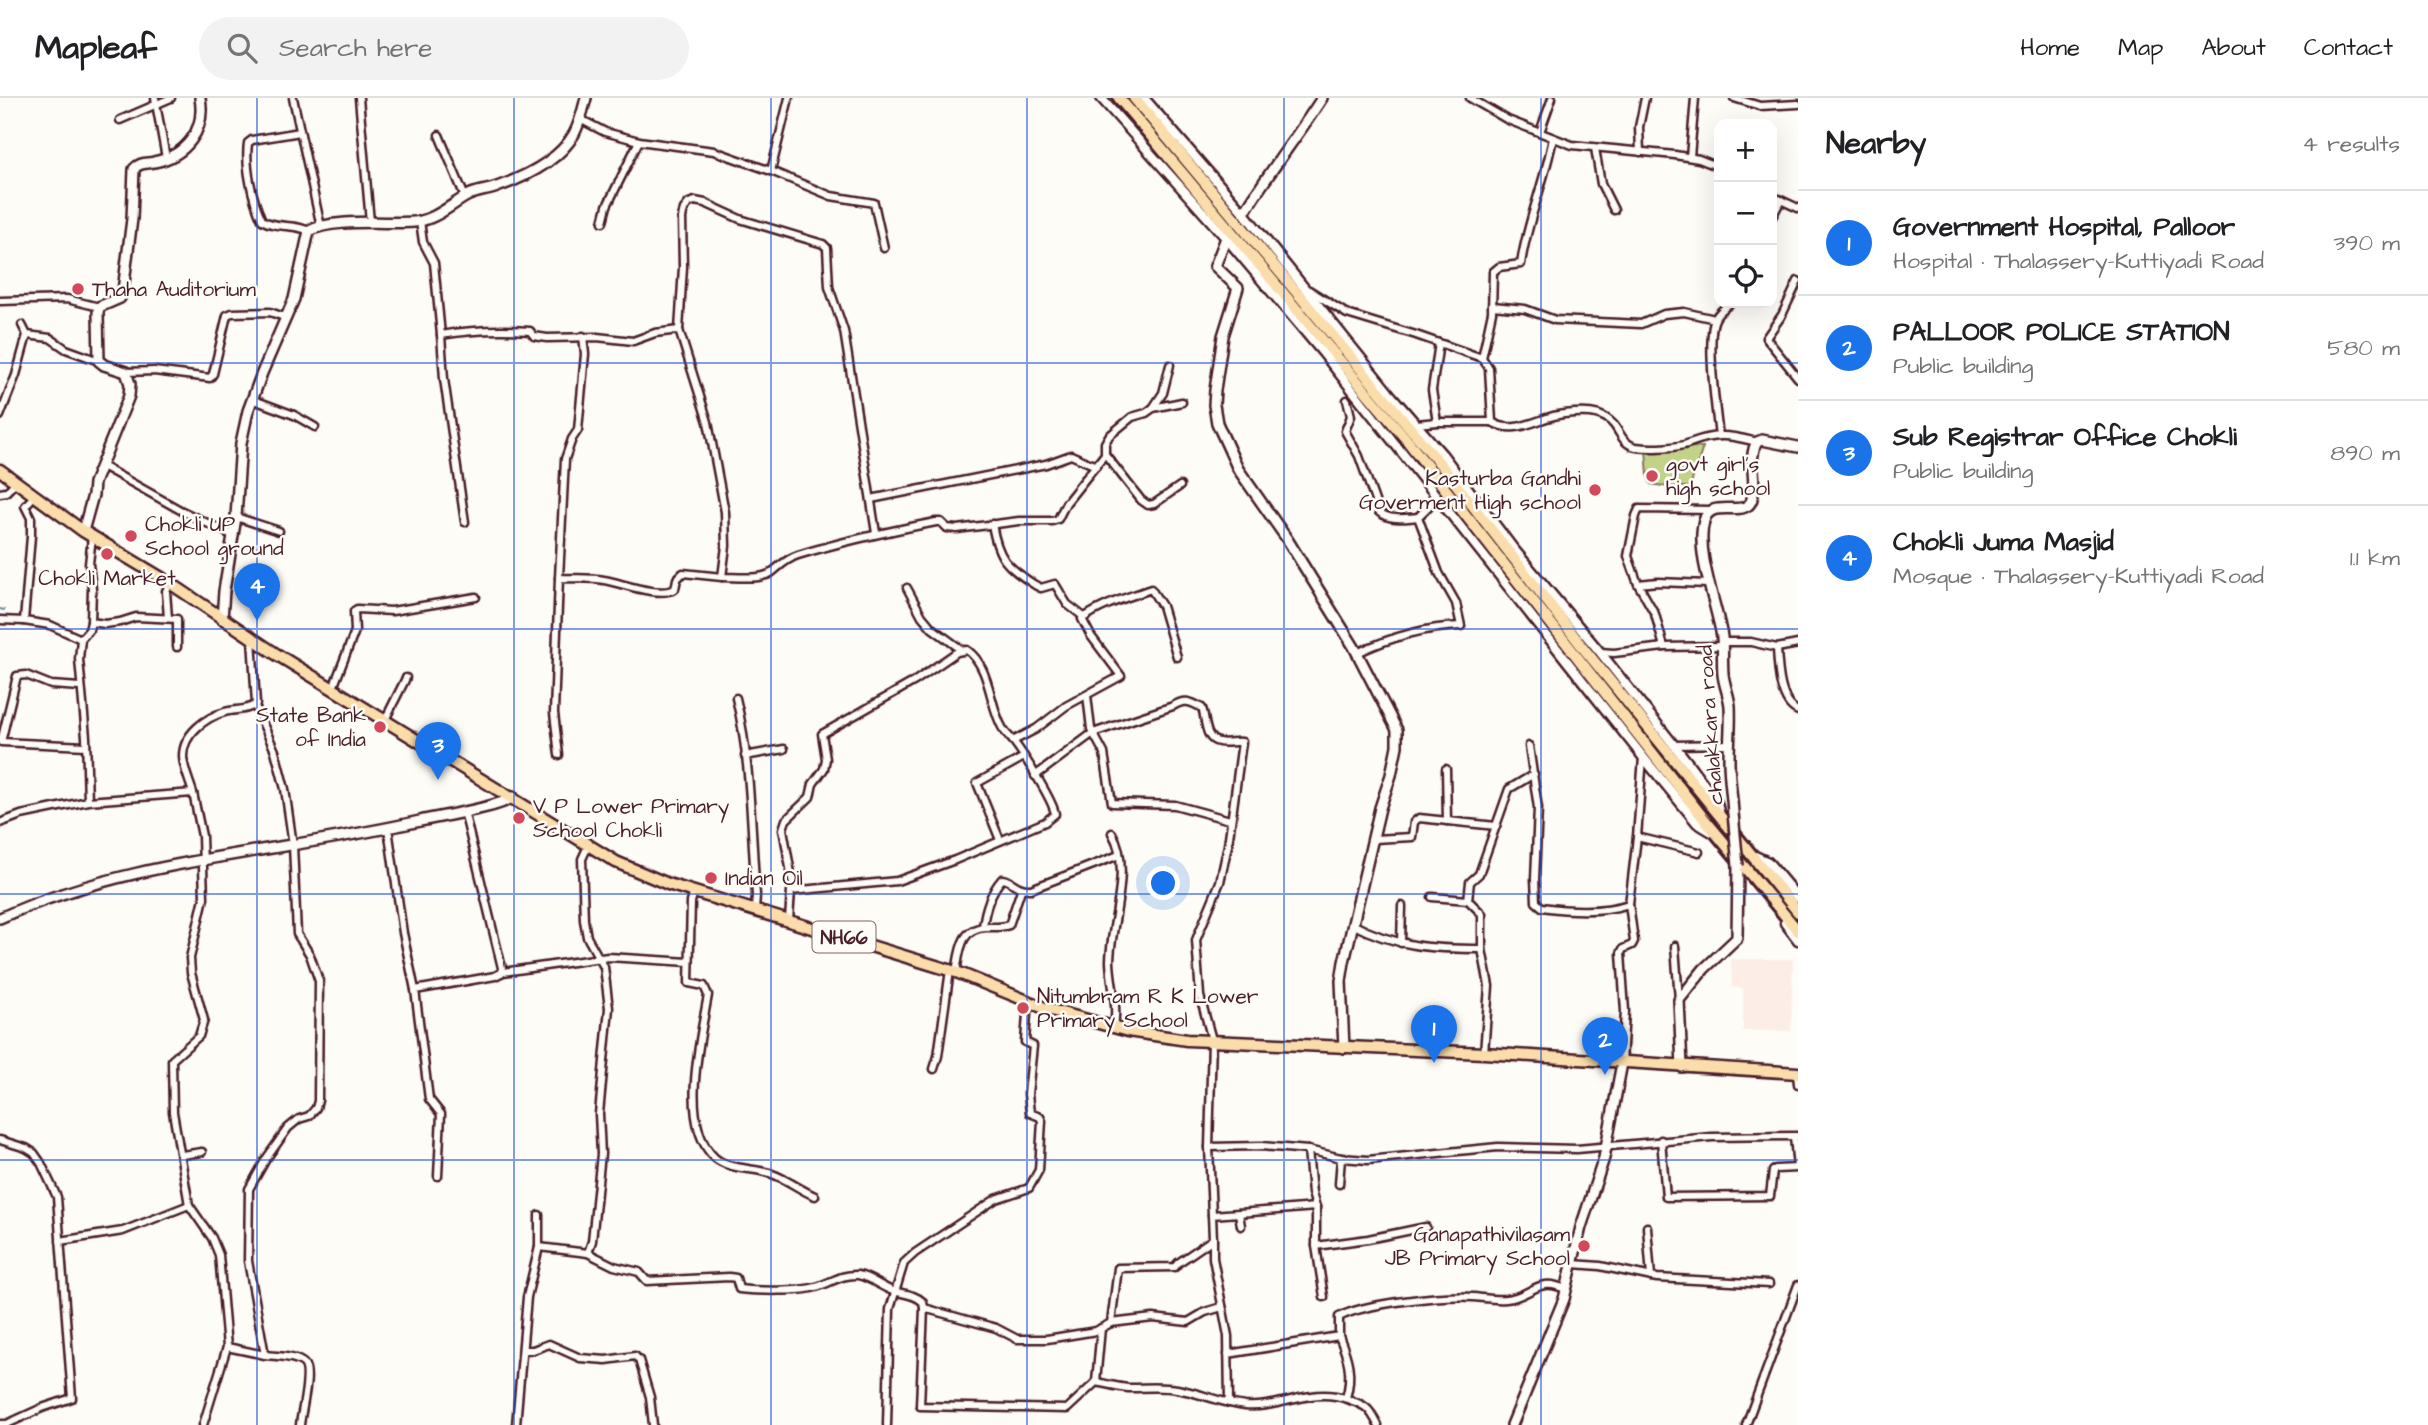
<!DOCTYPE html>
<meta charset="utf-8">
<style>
:root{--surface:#fff;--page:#f2f2f2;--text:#202124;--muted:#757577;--line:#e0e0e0;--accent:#1a73e8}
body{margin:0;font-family:"Architects Daughter",sans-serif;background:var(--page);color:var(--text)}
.controls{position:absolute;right:21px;top:21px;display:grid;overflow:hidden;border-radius:14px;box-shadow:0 7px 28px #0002}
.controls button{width:63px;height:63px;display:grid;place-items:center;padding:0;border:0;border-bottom:2px solid var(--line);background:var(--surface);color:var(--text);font:35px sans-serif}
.you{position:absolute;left:1164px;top:786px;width:24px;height:24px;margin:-18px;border:5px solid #fff;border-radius:50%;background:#1a73e8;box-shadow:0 0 0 10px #1a73e833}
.badge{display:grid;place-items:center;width:46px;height:46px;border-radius:50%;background:var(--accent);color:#fff;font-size:23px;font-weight:700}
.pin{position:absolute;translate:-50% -58px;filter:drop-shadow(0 2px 4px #0008)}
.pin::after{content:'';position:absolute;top:37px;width:24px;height:21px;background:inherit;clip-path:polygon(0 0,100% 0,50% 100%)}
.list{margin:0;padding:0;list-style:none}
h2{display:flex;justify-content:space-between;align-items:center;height:91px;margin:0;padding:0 28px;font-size:30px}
h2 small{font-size:23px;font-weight:400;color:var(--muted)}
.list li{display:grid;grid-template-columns:46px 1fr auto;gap:21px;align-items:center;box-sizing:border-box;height:105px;padding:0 28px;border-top:2px solid var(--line)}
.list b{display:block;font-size:26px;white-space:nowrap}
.list p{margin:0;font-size:23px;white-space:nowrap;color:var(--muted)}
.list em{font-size:23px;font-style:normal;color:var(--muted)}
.icon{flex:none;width:38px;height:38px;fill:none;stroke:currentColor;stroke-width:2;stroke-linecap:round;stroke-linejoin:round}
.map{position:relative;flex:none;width:1798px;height:1327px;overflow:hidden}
header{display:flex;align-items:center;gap:42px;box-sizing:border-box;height:98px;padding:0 35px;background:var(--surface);border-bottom:2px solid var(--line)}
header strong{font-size:33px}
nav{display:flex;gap:38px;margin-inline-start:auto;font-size:24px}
.search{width:490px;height:63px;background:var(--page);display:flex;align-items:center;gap:18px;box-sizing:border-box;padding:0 24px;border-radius:38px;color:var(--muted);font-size:26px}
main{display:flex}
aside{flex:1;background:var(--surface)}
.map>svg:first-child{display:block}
.built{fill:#fcede7}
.green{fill:#c2d388;stroke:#86795a;stroke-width:2}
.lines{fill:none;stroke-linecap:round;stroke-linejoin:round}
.stream{stroke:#6c8c95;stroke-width:2}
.minor-casing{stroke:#4a1f2b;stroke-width:11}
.tertiary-casing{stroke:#4a1f2b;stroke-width:13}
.secondary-casing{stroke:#4a1f2b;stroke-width:14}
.primary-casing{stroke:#4a1f2b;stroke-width:15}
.trunk-casing{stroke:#4a1f2b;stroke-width:16}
.minor{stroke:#fdfcf7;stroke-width:6}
.tertiary{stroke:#fdfcf7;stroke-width:8}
.secondary{stroke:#fdfcf7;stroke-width:9}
.primary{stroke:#faddab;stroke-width:10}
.trunk{stroke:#faddab;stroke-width:10}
.secondary-bridge-casing{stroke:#4a1f2b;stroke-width:14;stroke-linecap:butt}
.secondary-bridge{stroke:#fdfcf7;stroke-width:9}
.grid{fill:none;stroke:#1d4ed8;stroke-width:2;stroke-opacity:0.55}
.poi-dot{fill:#d1495b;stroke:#fdfcf7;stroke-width:2.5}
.labels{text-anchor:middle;stroke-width:5;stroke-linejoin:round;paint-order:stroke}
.shield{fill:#fdfcf7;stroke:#806168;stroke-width:2}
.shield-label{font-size:19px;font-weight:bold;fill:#4a1f2b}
.poi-label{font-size:21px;fill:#4a1f2b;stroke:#fdfcf7;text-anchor:start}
.street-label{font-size:21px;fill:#4a1f2b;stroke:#fdfcf7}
</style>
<header>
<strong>Mapleaf</strong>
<div class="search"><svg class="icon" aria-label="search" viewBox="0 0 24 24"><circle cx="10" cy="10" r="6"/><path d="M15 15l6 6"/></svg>Search here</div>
<nav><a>Home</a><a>Map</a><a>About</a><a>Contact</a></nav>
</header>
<main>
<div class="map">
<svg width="1798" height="1327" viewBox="0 0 1798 1327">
<rect width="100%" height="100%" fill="#fdfcf7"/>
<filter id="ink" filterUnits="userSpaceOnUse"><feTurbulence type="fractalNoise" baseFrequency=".0143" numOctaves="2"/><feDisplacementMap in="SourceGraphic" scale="14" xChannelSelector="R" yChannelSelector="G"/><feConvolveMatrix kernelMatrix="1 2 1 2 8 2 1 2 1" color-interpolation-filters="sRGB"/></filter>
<g filter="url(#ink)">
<path class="built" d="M1731 861H1793L1791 933H1743V890L1732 889Z"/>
<path class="green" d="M1703 349 1690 389H1669L1651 386 1648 379 1646 350Z"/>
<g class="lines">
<path class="stream" d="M0 511 4 512"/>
<g class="minor-casing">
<g id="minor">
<path d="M155 0 166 60"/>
<path d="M293 0 321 129"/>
<path d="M359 0 370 124"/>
<path d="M1470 0 1508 22 1572 47 1675 57 1699 61 1719 69"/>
<path d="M1734 0 1760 8 1798 6"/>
<path d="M580 21 605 34 639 43 714 53 771 73 831 98 874 105 884 150"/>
<path d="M120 22 171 0"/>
<path d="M300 34 252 42 248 45C245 68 252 101 262 122 276 131 294 125 309 133"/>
<path d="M1540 34 1552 0"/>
<path d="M439 37 465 99"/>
<path d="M1595 50 1601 86 1614 112"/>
<path d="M1640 54 1639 29 1645 0"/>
<path d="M1690 59 1695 0"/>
<path d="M771 73 789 0"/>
<path d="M1772 98 1798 110"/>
<path d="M1772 119 1781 102"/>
<path d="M420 123 423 144 434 165 441 237C470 232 501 231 530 233L534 238 547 240 597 239 633 243 655 235 679 232 708 324 725 414 726 448 722 479C736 479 759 482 771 475 780 468 786 461 798 457 843 443 890 433 936 424H941L947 430 957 431 1019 423H1052L1058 421 1066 405 1105 356V345L1109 338 1132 319 1146 315 1153 310 1182 304"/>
<path d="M603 124 607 108 639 43"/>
<path d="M1798 183 1782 217 1766 240 1798 280"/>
<path d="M1309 192 1347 216 1416 237 1482 260 1489 270 1492 324C1516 339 1540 318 1564 316 1581 314 1602 312 1614 327 1621 336 1623 346 1636 349 1649 351 1671 350 1684 347 1696 343 1707 338 1720 338 1732 337 1745 341 1757 344"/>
<path d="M0 203 67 201 99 209"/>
<path d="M1492 208 1525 211 1555 222 1641 226 1664 216 1684 214 1715 221"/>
<path d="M22 227 27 237"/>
<path d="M679 232 683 169 682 120 684 111 689 105 695 103 705 105 740 121 823 146 827 150 829 189 844 233 876 435"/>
<path d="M441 237 444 281 465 424"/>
<path d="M1439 245 1432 292 1437 324H1492"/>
<path d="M1482 260 1492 214 1493 174 1499 169 1521 166C1527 123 1545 83 1553 40"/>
<path d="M126 274 154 273 210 280 213 276 227 217 232 215 270 214 287 220"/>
<path d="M254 302 294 317 315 329"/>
<path d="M1347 302 1351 318 1345 333 1359 358 1379 414C1389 423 1406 420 1418 419"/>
<path d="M1153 310 1163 295 1170 267"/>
<path d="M0 318 16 277 27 237 50 240 66 251 99 263"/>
<path d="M1416 326 1437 324"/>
<path d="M1719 338C1716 314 1706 241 1715 221 1717 215 1726 209 1730 205"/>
<path d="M1105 356 1141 402 1148 407 1154 406 1180 388"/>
<path d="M102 368 182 413 232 437"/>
<path d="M0 395 6 394 15 385"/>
<path d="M871 401 1046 366 1071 357 1096 368"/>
<path d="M1712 412 1639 411 1636 418 1628 458 1638 486 1655 516 1664 549 1722 548"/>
<path d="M236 419 279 433"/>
<path d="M992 426C998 461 1006 468 1035 487L1041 490 1055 486 1067 506 1084 519"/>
<path d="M92 438 89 466 92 491 91 524 89 532 81 541 79 561 86 639 88 703 193 695 202 738 204 800 190 860 191 875 204 922 199 938 172 962 173 1014 189 1107 212 1140 219 1157 227 1249 203 1327"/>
<path d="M559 480 565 361 572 341 578 332 585 256 583 238"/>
<path d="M1638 486 1658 484 1708 486"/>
<path d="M907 490 922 518 932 530 962 552"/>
<path d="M168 520 166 493 170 485"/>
<path d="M0 522 24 523 31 438V420L25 408 34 398"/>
<path d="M24 523 50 527 81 541"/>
<path d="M91 524 105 526 120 524 136 519 177 521V549"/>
<path d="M1722 544H1751L1777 550C1778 569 1779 605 1798 613"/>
<path d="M1777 550 1798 546"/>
<path d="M1600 554 1614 555 1664 549"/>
<path d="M1357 555C1391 539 1424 529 1461 528L1456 505 1439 475 1418 419 1438 399"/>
<path d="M80 589 51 587 26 577 17 578 1 644 86 648"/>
<path d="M333 590 355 533 354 513 357 511 392 513 476 499"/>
<path d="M1087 597 1091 631 1104 655 1112 705 1175 707 1230 722"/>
<path d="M736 600C751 661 751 733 756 797L755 812"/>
<path d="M255 608 275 653 285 691 293 747 297 836 310 857 319 883 318 1003 316 1010 309 1018 299 1021 288 1030 266 1061 249 1091 248 1163 265 1257C275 1258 297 1258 304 1266 312 1275 301 1314 300 1327"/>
<path d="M385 622 406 580"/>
<path d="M1013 643 1036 631 1066 608 1121 578 1091 538 1082 521C1103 506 1126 500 1151 491L1162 508 1177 559"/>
<path d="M1674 647 1729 646"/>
<path d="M1529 648 1538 710 1535 781 1536 804 1542 809C1570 813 1602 815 1629 806"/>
<path d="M559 657 554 615 559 480C574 481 589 479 604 482 622 485 658 500 675 491L677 481 683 475 722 479"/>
<path d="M745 658 784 651"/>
<path d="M1446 671 1447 723"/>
<path d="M1035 678 1093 635 1173 608C1184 601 1190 603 1202 610 1206 620 1204 642 1219 644 1226 646 1234 643 1242 644L1228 747 1220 784 1196 842 1200 898 1212 942 1209 1049 1212 1117"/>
<path d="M193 695C190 684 183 670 183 658 183 636 206 619 225 614 236 611 247 613 256 606L252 540"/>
<path d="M0 725 21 717 88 703"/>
<path d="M388 730 403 835 415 892 429 1001 441 1016 438 1078"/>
<path d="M1112 735C1133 769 1110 827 1110 864 1111 887 1118 906 1114 929"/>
<path d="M1637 739 1699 754"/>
<path d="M1374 741 1412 739 1414 724 1419 720 1496 728"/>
<path d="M1000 742 977 685 1024 659"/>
<path d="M588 748 582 761 584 822 587 839 604 869 609 910 599 1016 601 1056 592 1143 588 1155 614 1168 639 1174 647 1183 729 1179 736 1180 739 1191C758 1193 799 1194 816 1189 831 1185 841 1176 858 1177 870 1179 881 1189 893 1193 903 1196 915 1196 923 1204L924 1210 920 1308 1067 1311 1096 1284C1107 1286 1117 1289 1128 1290 1144 1290 1161 1288 1177 1291 1200 1295 1221 1305 1245 1308 1280 1311 1312 1288 1347 1301 1365 1307 1369 1309 1378 1327"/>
<path d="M694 794 691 804 689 885 704 888 708 897C701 939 678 1027 715 1060 731 1073 754 1069 772 1076 787 1081 800 1092 815 1098"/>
<path d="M1432 799 1468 802"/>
<path d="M789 822 791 793 897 783 955 762 1045 724 1055 716C1053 702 1023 656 1014 644 1011 640 1006 636 1003 631 989 608 991 569 967 552L957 554 915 583 822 636 826 661 824 671 813 686 810 699 786 722 783 731 794 792"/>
<path d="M1352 826C1395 849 1434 851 1482 851L1489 888 1484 955"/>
<path d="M983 829C985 811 990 795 1002 781 1012 781 1015 792 1031 791L1119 757"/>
<path d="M1401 845 1402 808"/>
<path d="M1675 848 1679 902"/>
<path d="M1482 851V816L1468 802 1470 784 1479 776 1509 691 1534 676"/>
<path d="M503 874 608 859 689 864"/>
<path d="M956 874C960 853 960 830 986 829 994 829 1001 830 1009 827L1021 792"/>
<path d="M415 892 495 878 503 874 464 713"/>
<path d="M1622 965 1625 913 1621 855 1623 851 1632 847 1634 843 1629 806 1637 739 1643 659"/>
<path d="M934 971 938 958 950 872"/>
<path d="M1797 975 1798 986"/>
<path d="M0 1042 26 1050 34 1055 41 1065 57 1099 72 1300 42 1310 7 1326H0"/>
<path d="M1661 1042 1666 1099 1770 1098 1773 1073 1776 1071 1797 1070 1794 1039"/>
<path d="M1209 1049 1261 1048 1308 1052 1341 1060 1368 1062 1498 1049 1577 1051 1712 1039 1798 1038"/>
<path d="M1308 1052 1312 1095 1316 1109V1148L1324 1199"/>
<path d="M182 1057 202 1054"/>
<path d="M1339 1086 1341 1060"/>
<path d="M1239 1115 1316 1109"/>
<path d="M1647 1129 1651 1179"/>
<path d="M1213 1141V1160L1228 1238 1229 1305"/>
<path d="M60 1143 123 1133 189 1107"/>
<path d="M1316 1148 1368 1141 1426 1129"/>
<path d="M539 1149V1117"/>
<path d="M1573 1166 1600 1168 1657 1180 1769 1186"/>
<path d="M924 1210 996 1230 1017 1241H1047L1096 1233 1111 1225 1118 1170 1175 1169 1178 1165 1213 1141 1212 1117 1239 1115 1241 1128"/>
<path d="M1111 1225 1153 1220 1188 1224 1205 1214 1222 1209"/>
<path d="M1339 1238C1348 1260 1353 1276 1346 1300"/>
<path d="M227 1249 265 1257"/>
<path d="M524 1252H533L549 1246 580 1260 606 1262 635 1258 639 1262 650 1299 653 1327"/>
<path d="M1228 1256 1339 1238V1219C1365 1205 1442 1197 1473 1199 1484 1200 1495 1202 1506 1201 1532 1199 1537 1177 1567 1192"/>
<path d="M1096 1284 1101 1230"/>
<path d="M516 1327 527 1199 539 1149 588 1155"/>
<path d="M887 1327 890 1211 904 1165 915 1155 996 1101 1029 1090 1039 1072 1042 1023 1040 1019 1030 1015 1028 996 1033 948 1025 944 1028 902"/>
<path d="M1746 1327 1798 1187"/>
</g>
</g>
<g class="tertiary-casing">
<g id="tertiary">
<path d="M1101 0 1226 140 1323 255 1643 659 1697 725 1712 734"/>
<path d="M1144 0 1244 115 1389 295 1442 356 1512 449 1600 554 1689 666 1717 704 1720 718"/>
<path d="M1755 758 1768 764 1798 800"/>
<path d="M1785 825 1798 842"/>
</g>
</g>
<g class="secondary-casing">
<g id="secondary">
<path d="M1244 115C1268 75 1297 39 1322 0"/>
<path d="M1226 140 1215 168 1238 190 1223 238 1215 292 1214 307 1217 325 1238 371 1287 441 1354 549 1397 632V648L1391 677 1380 710 1344 864 1341 883 1344 950"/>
<path d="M83 433 93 397 94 385 129 298 130 286 126 274 104 267 99 263 98 215 99 209 120 200 123 193 132 121 134 71C140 64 146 66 154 64 186 58 206 32 200 0"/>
<path d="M222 521 224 493 236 419 241 345 248 313 262 275 294 201 309 133C331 120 388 126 414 124 435 122 449 108 467 98 476 93 487 93 497 89 525 79 559 63 574 36 580 25 583 12 586 0"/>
<path d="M1733 715C1732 697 1729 679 1729 662 1729 644 1731 626 1730 608 1729 597 1724 587 1723 576 1722 564 1723 551 1722 539 1717 507 1695 454 1704 423 1710 398 1746 422 1752 401 1758 383 1747 360 1757 344L1762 342 1798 349"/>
<path d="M0 820C132 760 281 755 420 723 441 718 498 710 513 699"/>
<path d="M1682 969 1679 902 1704 871 1737 840 1738 768"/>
<path d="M1512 1327 1564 1201 1581 1129 1604 1060 1622 965"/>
</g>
</g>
<g class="primary-casing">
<path id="primary" d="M0 372 83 433 170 485 276 556 616 764 668 786 959 875 1047 911 1128 933 1187 942 1484 955 1798 975"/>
</g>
<g class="trunk-casing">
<g id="trunk">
<path d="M1119 0 1406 341 1705 722 1798 833"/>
<path d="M1134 0 1441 367 1585 552 1798 814"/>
</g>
</g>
<use href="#minor" class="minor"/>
<use href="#tertiary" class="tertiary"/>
<use href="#secondary" class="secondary"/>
<use href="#primary" class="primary"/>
<use href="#trunk" class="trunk"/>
<g class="secondary-bridge-casing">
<path id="secondary-bridge" d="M1733 715 1738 768"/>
</g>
<use href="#secondary-bridge" class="secondary-bridge"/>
</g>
</g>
<path class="grid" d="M257 0V1327M514 0V1327M771 0V1327M1027 0V1327M1284 0V1327M1541 0V1327M0 265H1798M0 531H1798M0 796H1798M0 1062H1798"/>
<g class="poi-dot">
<circle cx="78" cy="191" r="7"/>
<circle cx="1652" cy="378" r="7"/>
<circle cx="1595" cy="392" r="7"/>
<circle cx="131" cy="438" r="7"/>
<circle cx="107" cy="456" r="7"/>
<circle cx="380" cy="629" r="7"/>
<circle cx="519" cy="720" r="7"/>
<circle cx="711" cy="780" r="7"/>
<circle cx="1023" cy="910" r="7"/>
<circle cx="1584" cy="1148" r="7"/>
</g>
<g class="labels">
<rect class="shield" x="812.5" y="823.5" width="63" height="31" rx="5"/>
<g class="shield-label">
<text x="844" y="846">NH66</text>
</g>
<g class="poi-label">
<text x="92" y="198">Thaha Auditorium</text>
<text x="1666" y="373">govt girl's<tspan x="1666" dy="24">high school</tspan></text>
<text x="1581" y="387" text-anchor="end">Kasturba Gandhi<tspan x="1581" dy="24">Goverment High school</tspan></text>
<text x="145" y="433">Chokli UP<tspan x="145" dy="24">School ground</tspan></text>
<text x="107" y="487" text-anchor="middle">Chokli Market</text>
<text x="366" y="624" text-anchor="end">State Bank<tspan x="366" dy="24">of India</tspan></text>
<text x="533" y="715">V P Lower Primary<tspan x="533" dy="24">School Chokli</tspan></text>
<text x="725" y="787">Indian Oil</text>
<text x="1037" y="905">Nitumbram R K Lower<tspan x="1037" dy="24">Primary School</tspan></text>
<text x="1570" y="1143" text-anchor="end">Ganapathivilasam<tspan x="1570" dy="24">JB Primary School</tspan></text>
</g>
<g class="street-label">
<text transform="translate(1710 627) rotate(-94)" y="7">chalakkara road</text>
</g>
</g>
</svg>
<div class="controls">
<button>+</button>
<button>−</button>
<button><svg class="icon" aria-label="locate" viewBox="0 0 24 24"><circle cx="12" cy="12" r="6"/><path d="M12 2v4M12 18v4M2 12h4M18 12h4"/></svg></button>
</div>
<div class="you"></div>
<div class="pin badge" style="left:1434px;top:965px">1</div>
<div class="pin badge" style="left:1605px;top:977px">2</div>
<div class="pin badge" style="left:438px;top:682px">3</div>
<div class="pin badge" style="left:257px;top:523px">4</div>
</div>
<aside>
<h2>Nearby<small>4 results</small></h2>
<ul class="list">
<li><span class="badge">1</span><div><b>Government Hospital, Palloor</b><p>Hospital · Thalassery-Kuttiyadi Road</p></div><em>390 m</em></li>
<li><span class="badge">2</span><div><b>PALLOOR POLICE STATION</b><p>Public building</p></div><em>580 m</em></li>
<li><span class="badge">3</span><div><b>Sub Registrar Office Chokli</b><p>Public building</p></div><em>890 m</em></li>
<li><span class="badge">4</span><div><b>Chokli Juma Masjid</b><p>Mosque · Thalassery-Kuttiyadi Road</p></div><em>1.1 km</em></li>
</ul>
</aside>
</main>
